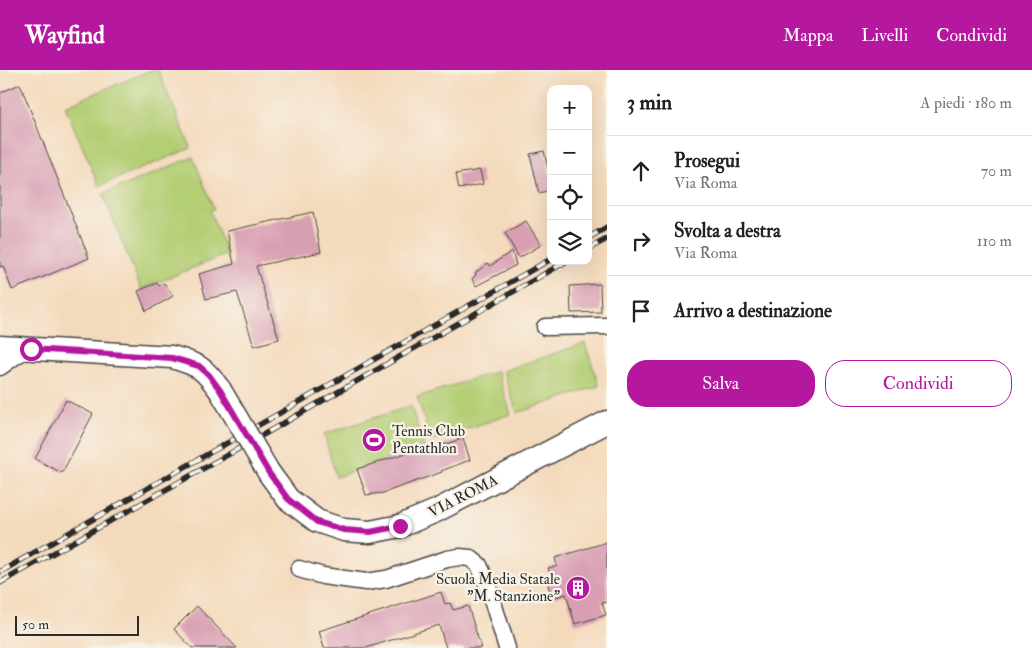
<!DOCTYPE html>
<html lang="it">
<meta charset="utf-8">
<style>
:root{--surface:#fff;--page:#f6f6f6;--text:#202124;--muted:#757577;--line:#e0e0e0;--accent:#b5179e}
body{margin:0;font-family:"IM FELL Double Pica",serif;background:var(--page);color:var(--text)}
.controls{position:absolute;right:15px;top:15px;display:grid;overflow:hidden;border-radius:10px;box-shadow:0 5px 20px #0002}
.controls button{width:45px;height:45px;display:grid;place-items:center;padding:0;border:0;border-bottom:1px solid var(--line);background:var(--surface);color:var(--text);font:25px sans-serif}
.scale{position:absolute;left:15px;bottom:12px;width:124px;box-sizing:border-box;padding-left:5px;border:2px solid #2b2b2b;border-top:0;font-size:14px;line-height:18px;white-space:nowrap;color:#2b2b2b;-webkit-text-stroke:4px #f7f3e8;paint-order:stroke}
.stop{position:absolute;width:15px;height:15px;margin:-11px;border:4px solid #b5179e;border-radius:50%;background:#fff}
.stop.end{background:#b5179e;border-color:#fff;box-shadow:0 1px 5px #0008}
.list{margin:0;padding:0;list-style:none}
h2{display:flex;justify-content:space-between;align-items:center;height:65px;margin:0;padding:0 20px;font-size:21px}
h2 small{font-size:16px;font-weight:400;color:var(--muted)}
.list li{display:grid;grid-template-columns:32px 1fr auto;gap:15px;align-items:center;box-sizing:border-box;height:70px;padding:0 20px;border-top:1px solid var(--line)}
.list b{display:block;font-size:19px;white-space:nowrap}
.list p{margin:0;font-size:16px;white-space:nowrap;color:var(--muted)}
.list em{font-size:16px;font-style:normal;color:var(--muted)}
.actions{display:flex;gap:10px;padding:15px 20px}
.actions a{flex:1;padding:11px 0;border:1px solid var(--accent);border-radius:20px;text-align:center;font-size:18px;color:var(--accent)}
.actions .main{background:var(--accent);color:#fff}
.icon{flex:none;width:28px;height:28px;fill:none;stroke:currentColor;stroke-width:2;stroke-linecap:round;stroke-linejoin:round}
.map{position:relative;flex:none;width:607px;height:578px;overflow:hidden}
header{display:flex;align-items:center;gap:30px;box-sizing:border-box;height:70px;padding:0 25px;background:var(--accent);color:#fff}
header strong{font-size:24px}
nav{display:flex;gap:28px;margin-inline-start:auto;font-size:18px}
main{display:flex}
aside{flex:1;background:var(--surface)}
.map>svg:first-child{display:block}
.green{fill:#b4ce73;stroke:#707c4f}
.building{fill:#d89fb3}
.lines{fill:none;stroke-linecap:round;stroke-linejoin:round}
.street-casing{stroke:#494541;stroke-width:19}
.secondary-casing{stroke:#494541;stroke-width:25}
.street{stroke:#fff;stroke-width:16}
.secondary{stroke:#fff;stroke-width:22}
.rail-casing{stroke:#2b2b2b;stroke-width:5.5}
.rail{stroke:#f7f3e8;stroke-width:4;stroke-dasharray:11;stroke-linecap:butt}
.secondary-bridge-casing{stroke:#494541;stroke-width:25;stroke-linecap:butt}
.secondary-bridge{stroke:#fff;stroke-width:22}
.route{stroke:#b5179e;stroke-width:6}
.labels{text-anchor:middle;stroke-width:4.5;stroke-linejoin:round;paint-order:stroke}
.poi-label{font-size:15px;fill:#2b2b2b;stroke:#f7f3e8;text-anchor:start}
.street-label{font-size:15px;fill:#2b2b2b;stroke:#f7f3e8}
</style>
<header>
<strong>Wayfind</strong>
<nav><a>Mappa</a><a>Livelli</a><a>Condividi</a></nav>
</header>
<main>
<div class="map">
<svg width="607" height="578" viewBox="0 0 607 578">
<rect width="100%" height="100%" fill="#f7f3e8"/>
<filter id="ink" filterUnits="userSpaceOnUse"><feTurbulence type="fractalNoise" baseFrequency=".02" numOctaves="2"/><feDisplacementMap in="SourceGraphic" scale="10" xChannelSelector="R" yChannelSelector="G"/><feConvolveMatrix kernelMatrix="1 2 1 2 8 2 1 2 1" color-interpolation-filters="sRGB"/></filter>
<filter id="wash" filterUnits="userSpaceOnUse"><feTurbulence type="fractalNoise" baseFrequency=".0096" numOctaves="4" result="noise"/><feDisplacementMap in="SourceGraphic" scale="20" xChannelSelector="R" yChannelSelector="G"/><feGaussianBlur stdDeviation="1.12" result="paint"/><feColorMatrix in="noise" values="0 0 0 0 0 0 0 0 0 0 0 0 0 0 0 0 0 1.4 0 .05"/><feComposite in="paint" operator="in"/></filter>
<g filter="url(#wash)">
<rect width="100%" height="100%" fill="#f4dabc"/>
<g class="green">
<path d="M151 0H158L191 78 99 116 65 36Z"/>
<path d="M193 87 214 139 210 141 227 184 141 219 103 124Z"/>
<path d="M585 273 599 316 517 343 503 301Z"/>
<path d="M497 301 511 344 431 371 417 327Z"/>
<path d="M411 336 424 377 336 407 324 364Z"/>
</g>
<g id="blocks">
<g class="building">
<path d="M20 14 89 188 12 220 3 196 0 197V23Z"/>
<path d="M544 81 551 112V120L539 123 530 84Z"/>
<path d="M480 100 483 114 459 119 456 104Z"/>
<path d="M313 142 321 182 256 196 279 269 254 276 237 222 206 229 199 204 234 194 227 161Z"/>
<path d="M526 151 541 175 519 188 505 163Z"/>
<path d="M512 181 516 195 476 216 472 209 476 205 475 203 488 193 490 196Z"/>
<path d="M157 213 159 216 164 213 173 226 165 231 146 241 138 221Z"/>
<path d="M600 214 601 242 571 243 570 216Z"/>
<path d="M66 330 93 344 62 403 35 389Z"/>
<path d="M463 368 470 390 441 401 442 402 383 423 366 425 357 399 434 374 435 378Z"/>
<path d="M607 472V532L602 533 606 545 575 554 566 524 552 528 547 511 552 510 548 498 557 496 555 488Z"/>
<path d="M441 522 445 534 450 533 453 540 468 536 481 578H446L439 555 366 578H324L319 561Z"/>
<path d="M197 536 237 578H192L174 559Z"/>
</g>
</g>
</g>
<g filter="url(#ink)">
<use href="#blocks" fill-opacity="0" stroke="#494541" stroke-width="1"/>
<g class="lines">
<g class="street-casing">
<g id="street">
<path d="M545 257 607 256"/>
<path d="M0 297 18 284 30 279"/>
<path d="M299 499 323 506 366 512 386 509 447 489 459 487 470 488 479 495 487 513 507 578"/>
</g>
</g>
<g class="secondary-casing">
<g id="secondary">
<path d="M0 277 172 287C199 295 203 297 220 320"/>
<path d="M269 403 288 429 317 451 344 460 370 462 400 456 436 441 607 352"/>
</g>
</g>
<use href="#street" class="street"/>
<use href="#secondary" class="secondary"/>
<g class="rail-casing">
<g id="rail">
<path d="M588 168 607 157"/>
<path d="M588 179 607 169"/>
<path d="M0 502 551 189"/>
<path d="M0 513 254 370 567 191"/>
</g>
</g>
<use href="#rail" class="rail"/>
<g class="secondary-bridge-casing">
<path id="secondary-bridge" d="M220 320 269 403"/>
</g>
<use href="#secondary-bridge" class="secondary-bridge"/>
</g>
</g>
<g class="lines" filter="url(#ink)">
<path class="route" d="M31 279 172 288 199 296 209 305 220 320 269 403 288 429 317 452 344 460 370 462 400 456"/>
</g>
<defs>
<g id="stadium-disc" transform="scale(1.25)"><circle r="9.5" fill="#b5179e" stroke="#f7f3e8"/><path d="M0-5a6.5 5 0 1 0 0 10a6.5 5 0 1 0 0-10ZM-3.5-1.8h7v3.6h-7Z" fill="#fff"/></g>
<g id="building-disc" transform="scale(1.25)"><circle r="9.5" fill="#b5179e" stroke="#f7f3e8"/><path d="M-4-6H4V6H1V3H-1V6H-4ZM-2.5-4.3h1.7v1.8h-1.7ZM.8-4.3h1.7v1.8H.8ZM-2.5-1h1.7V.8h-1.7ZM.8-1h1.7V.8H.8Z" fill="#fff"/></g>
</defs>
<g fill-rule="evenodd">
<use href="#stadium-disc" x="374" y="370"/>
<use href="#building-disc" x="578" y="518"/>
</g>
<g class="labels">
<g class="poi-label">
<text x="392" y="366">Tennis Club<tspan x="392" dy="17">Pentathlon</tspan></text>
<text x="560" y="514" text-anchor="end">Scuola Media Statale<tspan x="560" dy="17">"M. Stanzione"</tspan></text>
</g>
<g class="street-label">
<text transform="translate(463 426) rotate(-27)" y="5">VIA ROMA</text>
</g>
</g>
</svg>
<div class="controls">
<button>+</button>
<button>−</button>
<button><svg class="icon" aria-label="locate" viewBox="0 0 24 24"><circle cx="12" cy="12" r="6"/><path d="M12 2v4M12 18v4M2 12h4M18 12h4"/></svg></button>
<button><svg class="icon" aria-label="layers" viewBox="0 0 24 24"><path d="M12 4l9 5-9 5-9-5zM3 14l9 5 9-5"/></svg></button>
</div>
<div class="scale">50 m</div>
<div class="stop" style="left:31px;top:279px"></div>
<div class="stop end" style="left:400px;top:456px"></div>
</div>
<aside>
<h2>3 min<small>A piedi · 180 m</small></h2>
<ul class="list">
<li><svg class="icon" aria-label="ahead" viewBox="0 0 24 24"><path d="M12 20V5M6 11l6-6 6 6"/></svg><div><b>Prosegui</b><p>Via Roma</p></div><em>70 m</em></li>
<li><svg class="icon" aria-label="right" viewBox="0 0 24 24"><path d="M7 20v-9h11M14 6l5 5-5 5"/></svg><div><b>Svolta a destra</b><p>Via Roma</p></div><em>110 m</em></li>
<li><svg class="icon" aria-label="arrive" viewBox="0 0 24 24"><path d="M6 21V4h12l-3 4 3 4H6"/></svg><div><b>Arrivo a destinazione</b></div></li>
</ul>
<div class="actions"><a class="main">Salva</a><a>Condividi</a></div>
</aside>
</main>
